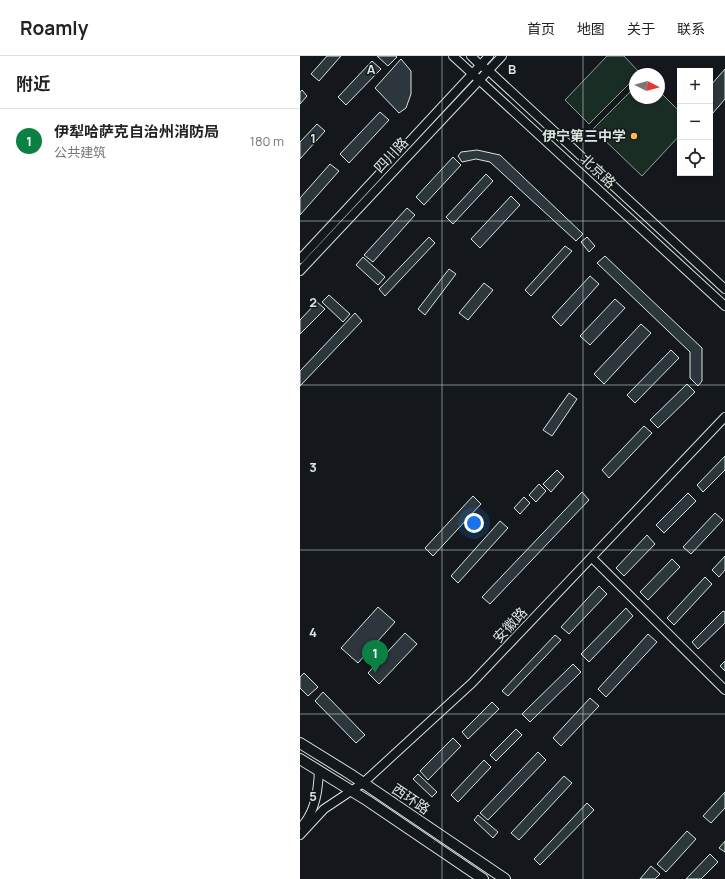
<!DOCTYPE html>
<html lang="zh">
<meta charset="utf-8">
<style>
:root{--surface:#fff;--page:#f2f2f2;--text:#222;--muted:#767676;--line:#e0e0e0;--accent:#0b8043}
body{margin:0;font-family:Manrope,"Noto Sans SC",sans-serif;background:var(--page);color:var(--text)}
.controls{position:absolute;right:12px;top:12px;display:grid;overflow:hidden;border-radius:0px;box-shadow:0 2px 6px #0003}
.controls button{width:36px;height:36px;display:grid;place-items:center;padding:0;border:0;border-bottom:1px solid var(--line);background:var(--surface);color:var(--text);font:20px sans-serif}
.compass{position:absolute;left:329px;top:12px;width:36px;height:36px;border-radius:50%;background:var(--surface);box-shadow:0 2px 6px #0003;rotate:96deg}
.you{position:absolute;left:174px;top:467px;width:14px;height:14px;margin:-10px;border:3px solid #fff;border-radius:50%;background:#1a73e8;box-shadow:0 0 0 6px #1a73e833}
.badge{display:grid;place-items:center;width:26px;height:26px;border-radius:50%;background:var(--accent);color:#fff;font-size:13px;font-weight:700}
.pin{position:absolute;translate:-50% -33px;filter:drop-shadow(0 1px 2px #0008)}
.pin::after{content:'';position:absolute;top:21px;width:14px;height:12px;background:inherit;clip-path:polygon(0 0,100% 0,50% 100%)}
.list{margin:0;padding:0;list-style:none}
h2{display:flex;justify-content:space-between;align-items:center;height:52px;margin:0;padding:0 16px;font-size:17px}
h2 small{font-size:13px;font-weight:400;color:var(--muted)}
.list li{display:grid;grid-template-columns:26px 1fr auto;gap:12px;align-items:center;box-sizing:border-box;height:64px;padding:0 16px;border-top:1px solid var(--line)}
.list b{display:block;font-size:15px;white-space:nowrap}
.list p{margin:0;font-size:13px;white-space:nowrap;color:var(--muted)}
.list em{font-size:13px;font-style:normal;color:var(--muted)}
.icon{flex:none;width:22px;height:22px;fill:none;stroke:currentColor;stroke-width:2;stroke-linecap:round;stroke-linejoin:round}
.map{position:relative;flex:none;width:425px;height:823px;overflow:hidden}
header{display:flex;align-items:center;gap:24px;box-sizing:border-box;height:56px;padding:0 20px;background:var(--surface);border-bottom:1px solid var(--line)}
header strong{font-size:19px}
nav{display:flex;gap:22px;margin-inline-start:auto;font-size:14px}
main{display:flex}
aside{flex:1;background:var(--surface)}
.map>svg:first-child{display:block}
.green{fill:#1a2d24;stroke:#939e99}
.building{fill:#2c363c;stroke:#d8e6dc}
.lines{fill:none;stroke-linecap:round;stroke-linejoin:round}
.minor-casing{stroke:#d8e6dc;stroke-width:10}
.major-casing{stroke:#d8e6dc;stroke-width:12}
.minor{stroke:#14181c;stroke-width:8}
.major{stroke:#14181c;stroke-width:10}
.grid{fill:none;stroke:#d8e6dc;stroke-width:1;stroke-opacity:0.55}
.poi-dot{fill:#ffb74d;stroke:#14181c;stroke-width:1.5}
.labels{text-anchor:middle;stroke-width:3;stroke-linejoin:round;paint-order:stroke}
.poi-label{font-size:14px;font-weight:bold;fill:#d8e6dc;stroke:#14181c;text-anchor:end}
.street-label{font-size:14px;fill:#d8e6dc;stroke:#14181c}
.grid-label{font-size:13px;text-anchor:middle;font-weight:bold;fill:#d8e6dc;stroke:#14181c;stroke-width:3;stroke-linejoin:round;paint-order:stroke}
</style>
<header>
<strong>Roamly</strong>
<nav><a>首页</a><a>地图</a><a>关于</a><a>联系</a></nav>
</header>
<main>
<aside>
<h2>附近<small></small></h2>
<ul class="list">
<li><span class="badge">1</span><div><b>伊犁哈萨克自治州消防局</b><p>公共建筑</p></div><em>180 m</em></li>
</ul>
</aside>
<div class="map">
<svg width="425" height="823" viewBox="0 0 425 823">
<rect width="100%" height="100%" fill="#14181c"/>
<g class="green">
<path d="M307 0H324L340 17 335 18V22L289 68 265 44Z"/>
<path d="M335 31V42H359V35L380 56V79L342 120 293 73Z"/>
</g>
<g class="building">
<path d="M27 0H41L19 25 11 18Z"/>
<path d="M77 0H96L97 1 88 10Z"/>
<path d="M101 3 111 15V38L106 52 99 57 75 32Z"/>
<path d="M72 5 81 13 46 49 38 41Z"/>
<path d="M425 13V43L413 57 410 54V30Z"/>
<path d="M2 34 7 40 0 48V36Z"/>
<path d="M80 56 89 64 49 107 40 98Z"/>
<path d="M17 68 25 75 0 103V86Z"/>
<path d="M177 94 200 99 283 178 276 185 190 106 176 103 162 106 158 100 161 96Z"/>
<path d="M153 101 161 109 124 149 116 141Z"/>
<path d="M30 108 39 115 0 159V142Z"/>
<path d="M186 118 193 125 153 168 146 161Z"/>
<path d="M211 140 220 149 180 192 171 183Z"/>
<path d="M107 152 115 159 73 206 64 199Z"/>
<path d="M129 181 135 187 85 240 79 233Z"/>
<path d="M287 181 295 190 289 196 281 186Z"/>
<path d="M265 190 272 195 231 240 225 234Z"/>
<path d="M305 200 402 292V325L398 330 390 322V296L297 207Z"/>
<path d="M63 201 85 221 78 229 56 209Z"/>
<path d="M149 213 156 218 125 259 118 253Z"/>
<path d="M290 220 299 228 261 270 252 261Z"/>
<path d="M184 227 193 234 168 264 159 257Z"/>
<path d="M29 239 50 258 43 266 22 246Z"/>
<path d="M315 243 325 252 290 289 280 280Z"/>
<path d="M17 246 25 253 0 278V264Z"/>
<path d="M55 257 62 265 0 330V315Z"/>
<path d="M341 268 351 277 304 328 294 318Z"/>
<path d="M371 294 379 302 335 347 327 339Z"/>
<path d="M387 328 395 336 358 372 350 364Z"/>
<path d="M269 337 277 343 252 380 243 374Z"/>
<path d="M344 370 352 377 309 422 302 414Z"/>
<path d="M425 400V414L403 436 397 429Z"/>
<path d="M257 414 264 421 251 436 243 428Z"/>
<path d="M239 428 246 435 236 446 229 439Z"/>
<path d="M282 436 289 444 190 548 182 541Z"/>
<path d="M388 437 396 445 364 477 356 469Z"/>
<path d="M173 440 181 448 133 500 125 492Z"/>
<path d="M224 441 230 447 220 458 214 452Z"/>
<path d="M415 457 423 464 391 498 383 491Z"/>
<path d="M200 465 208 472 158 527 151 520Z"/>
<path d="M347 479 355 488 324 520 316 512Z"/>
<path d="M425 500V514L419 521 412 514Z"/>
<path d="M372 503 380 511 348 544 340 536Z"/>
<path d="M405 521 412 528 374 569 367 562Z"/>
<path d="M299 530 307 538 269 578 261 571Z"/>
<path d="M78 551 95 566 58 607 41 592Z"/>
<path d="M326 552 333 560 289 606 281 598Z"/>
<path d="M423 555 425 556V567L398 593 392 586Z"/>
<path d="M105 577 117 588 79 628 68 617Z"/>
<path d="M348 578 357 586 306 641 298 633Z"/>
<path d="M255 579 261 584 208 640 202 635Z"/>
<path d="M425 605V615L420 610Z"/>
<path d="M273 608 281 616 230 666 222 658Z"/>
<path d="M4 617 18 631 8 640 0 632V621Z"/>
<path d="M23 636 65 679 56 687 15 645Z"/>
<path d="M290 642 299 650 261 690 253 682Z"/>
<path d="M192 646 199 653 168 683 162 676Z"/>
<path d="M216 673 222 679 196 705 190 699Z"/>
<path d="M153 682 161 690 128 724 120 715Z"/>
<path d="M238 696 246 704 188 764 180 757Z"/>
<path d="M184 704 191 711 158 746 151 739Z"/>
<path d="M118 718 137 736 132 741 113 723Z"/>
<path d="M264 720 272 727 219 784 211 777Z"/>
<path d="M425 736V752L411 767 403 760Z"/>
<path d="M287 747 294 754 240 809 234 803Z"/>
<path d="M178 759 198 776 193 782 174 764Z"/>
<path d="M387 775 396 783 366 816 357 808Z"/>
<path d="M425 785V796L419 792Z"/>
<path d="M410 798 418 806 401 823H386Z"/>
<path d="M351 810 360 818 355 823H340Z"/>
</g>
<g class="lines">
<g class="minor-casing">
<g id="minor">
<path d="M153 0 425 250"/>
<path d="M171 0 180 9 188 14 425 233"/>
<path d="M0 203 189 0"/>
<path d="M0 215 202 0"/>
<path d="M292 502 425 634"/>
<path d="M3 769C16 753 18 734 19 715"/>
<path d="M0 779 24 753 63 727 172 627 425 361"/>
</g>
</g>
<g class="major-casing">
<g id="major">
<path d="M0 687 50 718 205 823"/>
<path d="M0 703 68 745 183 823"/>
</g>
</g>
<use href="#minor" class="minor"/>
<use href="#major" class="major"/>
</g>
<path class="grid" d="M142 0V823M283 0V823M0 165H425M0 329H425M0 494H425M0 658H425"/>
<circle class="poi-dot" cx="334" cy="80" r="4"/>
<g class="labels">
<g class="poi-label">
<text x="326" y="85">伊宁第三中学</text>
</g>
<g class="street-label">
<text transform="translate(91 99) rotate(-47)" y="5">四川路</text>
<text transform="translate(298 115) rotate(43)" y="5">北京路</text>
<text transform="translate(210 569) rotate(-47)" y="5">安徽路</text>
<text transform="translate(111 743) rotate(34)" y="5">西环路</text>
</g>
</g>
<g class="grid-label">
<text x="71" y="18">A</text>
<text x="212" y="18">B</text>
<text x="13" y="87">1</text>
<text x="13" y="251">2</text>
<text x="13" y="416">3</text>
<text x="13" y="581">4</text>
<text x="13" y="745">5</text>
</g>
</svg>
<div class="controls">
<button>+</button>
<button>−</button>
<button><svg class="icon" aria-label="locate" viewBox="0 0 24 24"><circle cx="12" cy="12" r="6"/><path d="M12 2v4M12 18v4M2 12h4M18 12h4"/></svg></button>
</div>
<svg class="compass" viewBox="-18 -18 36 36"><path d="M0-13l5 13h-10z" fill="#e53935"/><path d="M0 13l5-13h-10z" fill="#767676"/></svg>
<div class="you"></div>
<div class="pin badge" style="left:75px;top:617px">1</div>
</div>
</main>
